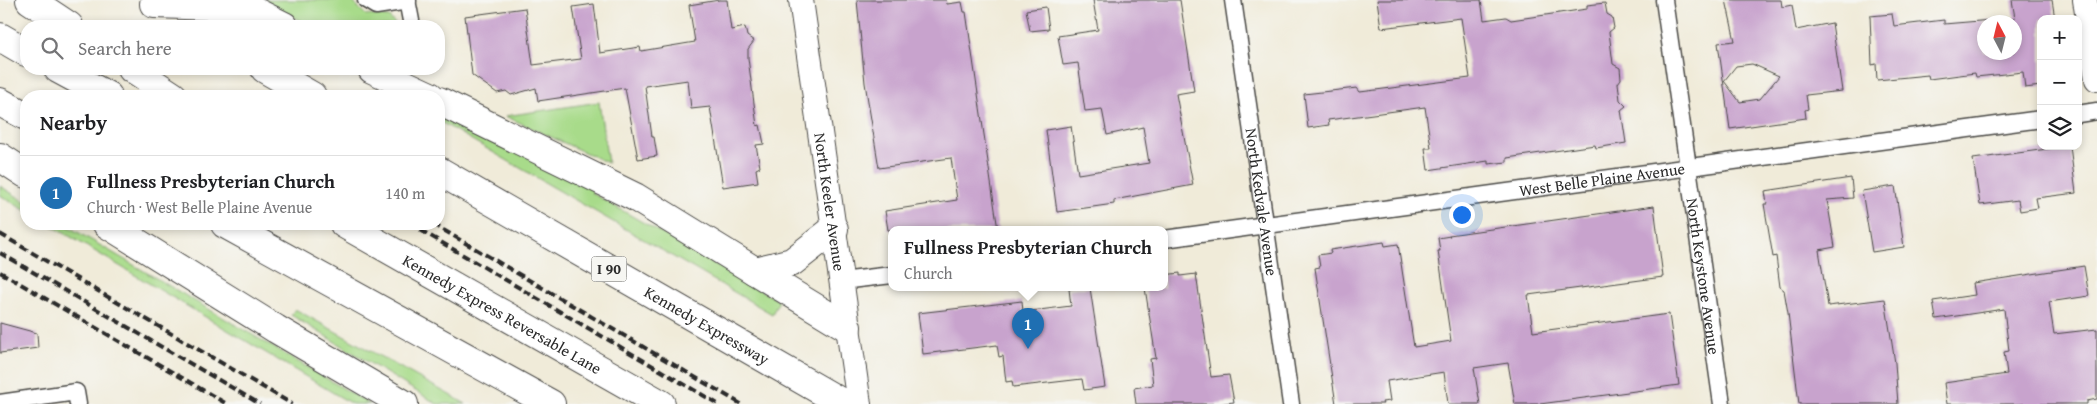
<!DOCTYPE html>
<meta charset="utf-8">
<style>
:root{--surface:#fff;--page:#f6f6f6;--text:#202124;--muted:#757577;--line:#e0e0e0;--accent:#1f6fb2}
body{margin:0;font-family:"Gentium Book Plus",serif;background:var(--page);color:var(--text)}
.controls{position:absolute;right:15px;top:15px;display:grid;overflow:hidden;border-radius:10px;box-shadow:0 2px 8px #0003}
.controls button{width:45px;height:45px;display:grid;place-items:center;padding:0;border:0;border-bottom:1px solid var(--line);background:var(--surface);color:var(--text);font:25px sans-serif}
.compass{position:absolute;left:1977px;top:15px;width:45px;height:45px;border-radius:50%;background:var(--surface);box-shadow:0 2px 8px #0003;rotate:353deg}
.you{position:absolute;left:1461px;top:214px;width:18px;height:18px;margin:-12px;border:4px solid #fff;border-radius:50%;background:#1a73e8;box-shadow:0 0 0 8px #1a73e833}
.badge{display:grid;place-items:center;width:32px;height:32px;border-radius:50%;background:var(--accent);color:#fff;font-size:16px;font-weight:700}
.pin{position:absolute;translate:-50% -41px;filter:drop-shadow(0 1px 2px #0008)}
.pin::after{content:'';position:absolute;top:26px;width:18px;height:15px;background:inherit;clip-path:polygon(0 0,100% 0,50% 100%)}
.popup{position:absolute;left:888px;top:226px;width:280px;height:65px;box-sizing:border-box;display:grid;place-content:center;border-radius:10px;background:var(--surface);filter:drop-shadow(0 1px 4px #0005);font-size:16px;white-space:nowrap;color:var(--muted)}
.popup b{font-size:19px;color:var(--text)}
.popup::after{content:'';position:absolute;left:50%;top:100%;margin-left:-10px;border:10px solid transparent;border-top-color:var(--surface)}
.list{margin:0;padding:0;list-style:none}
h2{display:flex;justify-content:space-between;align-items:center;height:65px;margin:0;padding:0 20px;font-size:21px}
h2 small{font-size:16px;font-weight:400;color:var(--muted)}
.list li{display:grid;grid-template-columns:32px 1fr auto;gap:15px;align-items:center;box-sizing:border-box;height:75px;padding:0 20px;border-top:1px solid var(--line)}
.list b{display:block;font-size:19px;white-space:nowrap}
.list p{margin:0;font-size:16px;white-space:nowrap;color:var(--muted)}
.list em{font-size:16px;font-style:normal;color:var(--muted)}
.icon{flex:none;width:28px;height:28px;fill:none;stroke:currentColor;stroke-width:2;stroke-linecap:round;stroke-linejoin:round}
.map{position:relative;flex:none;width:2097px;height:404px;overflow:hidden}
.search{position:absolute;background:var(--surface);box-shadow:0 2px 8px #0003;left:20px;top:20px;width:425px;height:55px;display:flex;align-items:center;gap:12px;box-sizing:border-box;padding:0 18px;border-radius:20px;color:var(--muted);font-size:19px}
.panel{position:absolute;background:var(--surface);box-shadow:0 2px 8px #0003;left:20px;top:90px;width:425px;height:140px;border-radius:20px}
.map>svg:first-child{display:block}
.green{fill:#a8db8a;stroke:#6a835a}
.building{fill:#c8a3cd;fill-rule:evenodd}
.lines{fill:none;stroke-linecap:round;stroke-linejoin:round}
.street-casing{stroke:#494845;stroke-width:19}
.secondary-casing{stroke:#494845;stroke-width:26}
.highway-casing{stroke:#494845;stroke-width:30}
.street{stroke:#fff;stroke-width:16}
.secondary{stroke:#fff;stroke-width:24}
.highway{stroke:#fff;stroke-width:28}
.rail{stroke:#2b2b2b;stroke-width:4;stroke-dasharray:8 4;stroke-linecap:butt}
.labels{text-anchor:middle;stroke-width:4;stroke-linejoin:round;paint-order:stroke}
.shield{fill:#f6f6f2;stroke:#686867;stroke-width:1}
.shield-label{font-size:15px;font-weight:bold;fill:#2b2b2b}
.street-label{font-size:16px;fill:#2b2b2b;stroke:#f6f6f2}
</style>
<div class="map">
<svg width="2097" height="404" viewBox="0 0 2097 404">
<rect width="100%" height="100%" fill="#f6f6f2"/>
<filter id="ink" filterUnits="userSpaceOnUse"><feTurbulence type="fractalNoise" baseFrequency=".02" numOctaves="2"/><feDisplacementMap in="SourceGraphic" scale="10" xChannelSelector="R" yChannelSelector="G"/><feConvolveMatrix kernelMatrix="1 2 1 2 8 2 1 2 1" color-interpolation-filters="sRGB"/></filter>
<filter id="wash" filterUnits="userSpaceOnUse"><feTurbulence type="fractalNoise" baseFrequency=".0096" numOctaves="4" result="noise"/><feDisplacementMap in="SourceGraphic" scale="20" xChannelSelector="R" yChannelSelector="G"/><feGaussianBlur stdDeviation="1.12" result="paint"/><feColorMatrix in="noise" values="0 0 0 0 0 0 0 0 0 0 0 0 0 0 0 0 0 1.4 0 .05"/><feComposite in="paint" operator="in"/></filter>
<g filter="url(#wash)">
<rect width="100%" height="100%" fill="#f0ebd9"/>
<g class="green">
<path d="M258 0H351L366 15 389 17 397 26H311Z"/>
<path d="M599 102 608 163 505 116Z"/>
<path d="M439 111 593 188 592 193 779 301 772 314 439 121Z"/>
<path d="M0 186 26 202V211L0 195Z"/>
<path d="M49 224H64L370 404H352Z"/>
<path d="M295 309 466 404H437L291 315Z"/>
</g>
<g id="blocks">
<g class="building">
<path d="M719 0H727L731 30 745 27 747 36 754 41 748 49V58L757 126 760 125 764 144 756 145 760 167 756 169 758 182 723 187 710 107 691 109 688 80 645 86 652 137H654L657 156 638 159 625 88 538 101 536 88 511 95 506 91 497 93 472 75 465 16 525 8 533 65 581 59 573 7 594 4 600 53 640 47 641 51 695 42 689 5Z"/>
<path d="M857 0H946L947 4 962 2 964 12H966L998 230H888L885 211 957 200 951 158 879 168 865 83Z"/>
<path d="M1093 0H1180L1194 91 1176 94 1193 185 1114 200V204L1057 212 1046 130 1071 126 1078 174 1149 163 1143 127 1107 135 1102 109 1085 111 1078 63 1063 65 1058 36 1098 30Z"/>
<path d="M1377 0H1481L1484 20 1506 17 1511 20 1587 9V5L1605 3 1607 14 1612 17 1614 28 1609 32 1613 64 1620 68 1621 79 1618 83 1620 100 1626 106 1621 110 1626 143 1596 148 1595 145 1507 158V162L1488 164V161L1428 170 1425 148H1431L1425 107 1328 120 1329 125 1308 128 1304 94 1357 88 1360 92 1470 78 1461 18 1381 28Z"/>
<path d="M1726 0H1781L1782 7 1792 5 1796 30 1832 23 1842 91 1806 95 1808 109 1805 110 1806 118 1730 129 1718 43 1735 41ZM1752 64 1779 76 1760 99 1740 102 1724 81 1736 66Z"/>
<path d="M2012 0H2052L2055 19H2041V86L2025 88 2023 72 1976 77 1975 73 1929 79 1928 75 1877 80 1876 64 1872 65 1870 16 1892 14 1894 26 1944 20V24L2015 18ZM1984 22H2014V52H1984Z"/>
<path d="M1046 7 1049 29 1030 31 1026 10Z"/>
<path d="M2070 146 2076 193 2036 198 2038 208 2020 211 2018 200 1980 205 1973 159Z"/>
<path d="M1851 178 1853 198 1827 200 1835 247 1819 250 1828 306 1885 299 1895 363 1898 404H1799L1788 313 1784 290 1780 287 1776 256 1773 257 1764 204H1767L1765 191Z"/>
<path d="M1895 186 1904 247 1872 252 1862 191Z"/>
<path d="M1654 206 1663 277 1528 295 1533 332 1669 314 1679 385 1540 404H1515L1508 363 1474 368 1480 404H1448L1444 372 1387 381 1390 401 1382 402 1383 404H1336L1315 268 1320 267 1318 255 1331 253 1330 250 1384 242 1385 246 1398 244 1414 347 1451 341 1438 251H1440L1438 238 1450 236 1449 235Z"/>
<path d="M2084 266 2089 296 2049 302 2054 334 2097 329V399L2087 401V404H1947L1944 383 2007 374 2004 352 2009 351 2004 309 1936 319 1933 301 1975 295 1973 283Z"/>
<path d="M1180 273V276L1196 274 1211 377 1229 375 1234 402 1218 404H1136L1134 388 1153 385 1150 359 1156 358 1145 288H1164V275Z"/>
<path d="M1079 288H1090L1105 387 1084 390 1082 379 1013 387 1012 381 1006 382 1003 356 999 357 997 345 923 354 918 313 1022 301 1023 312 1071 306 1069 289Z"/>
<path d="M0 323 37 333 38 348 0 353Z"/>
</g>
</g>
</g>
<g filter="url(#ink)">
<use href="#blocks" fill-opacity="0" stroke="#494845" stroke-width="1"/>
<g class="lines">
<g class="street-casing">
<g id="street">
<path d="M366 0 376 6 408 1"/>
<path d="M407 0 412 26"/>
<path id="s1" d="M1233 0 1291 404"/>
<path id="s2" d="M1664 0 1722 404"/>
<path d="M2078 114 2097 111"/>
<path id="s3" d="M1164 239 2041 119"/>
<path d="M841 281 892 275"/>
<path d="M0 403 76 392 78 404"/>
</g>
</g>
<g class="secondary-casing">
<g id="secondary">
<path id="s4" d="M801 0 859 404"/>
<path d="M2085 0 2097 79"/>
</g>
</g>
<g class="highway-casing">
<g id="highway">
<path d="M30 0 69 26"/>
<path d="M154 4 246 7 284 26"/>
<path d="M0 37 26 52"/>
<path d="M58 69 108 96"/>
<path d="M132 69 173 96"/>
<path d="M265 69 312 96"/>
<path d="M372 69 430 96"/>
<path d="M439 101 635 197 755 271 792 262 834 229"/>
<path d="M0 102 26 116"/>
<path d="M0 157 26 174"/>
<path id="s5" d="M439 171 844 404"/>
<path d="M107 224 276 329 404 404"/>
<path d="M225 224 551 404"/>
<path id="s6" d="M344 224 661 404"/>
<path d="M755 271 847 327"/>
</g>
</g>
<use href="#street" class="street"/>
<use href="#secondary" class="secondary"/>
<use href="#highway" class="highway"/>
<g class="rail">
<path d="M410 224 718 404"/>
<path d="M433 224 741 404"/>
<path d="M0 234 292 404"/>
<path d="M0 253 260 404"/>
<path d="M0 272 227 404"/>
</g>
</g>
</g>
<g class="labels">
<rect class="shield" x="591.5" y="256.5" width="35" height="25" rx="4"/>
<g class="shield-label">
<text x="609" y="274">I 90</text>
</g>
<g class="street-label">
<text dy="6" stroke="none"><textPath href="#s3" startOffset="442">West Belle Plaine Avenue</textPath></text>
<text dy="6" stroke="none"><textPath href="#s4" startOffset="204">North Keeler Avenue</textPath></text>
<text dy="6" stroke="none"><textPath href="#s1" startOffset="204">North Kedvale Avenue</textPath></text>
<text dy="6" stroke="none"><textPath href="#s2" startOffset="279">North Keystone Avenue</textPath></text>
<text dy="6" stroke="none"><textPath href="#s6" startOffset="182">Kennedy Express Reversable Lane</textPath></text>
<text dy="6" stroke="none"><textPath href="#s5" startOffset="309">Kennedy Expressway</textPath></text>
</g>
</g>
</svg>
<div class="controls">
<button>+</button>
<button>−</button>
<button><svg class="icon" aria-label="layers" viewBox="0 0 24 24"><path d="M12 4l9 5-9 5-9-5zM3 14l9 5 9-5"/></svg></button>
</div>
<svg class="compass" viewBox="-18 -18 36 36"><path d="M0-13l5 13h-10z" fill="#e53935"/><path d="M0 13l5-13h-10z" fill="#757577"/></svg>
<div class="you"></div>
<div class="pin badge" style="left:1028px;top:349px">1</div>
<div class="popup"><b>Fullness Presbyterian Church</b>Church</div>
<div class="search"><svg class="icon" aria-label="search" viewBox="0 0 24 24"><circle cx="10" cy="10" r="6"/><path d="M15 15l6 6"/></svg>Search here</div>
<section class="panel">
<h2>Nearby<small></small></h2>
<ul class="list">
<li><span class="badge">1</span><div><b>Fullness Presbyterian Church</b><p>Church · West Belle Plaine Avenue</p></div><em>140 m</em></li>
</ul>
</section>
</div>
